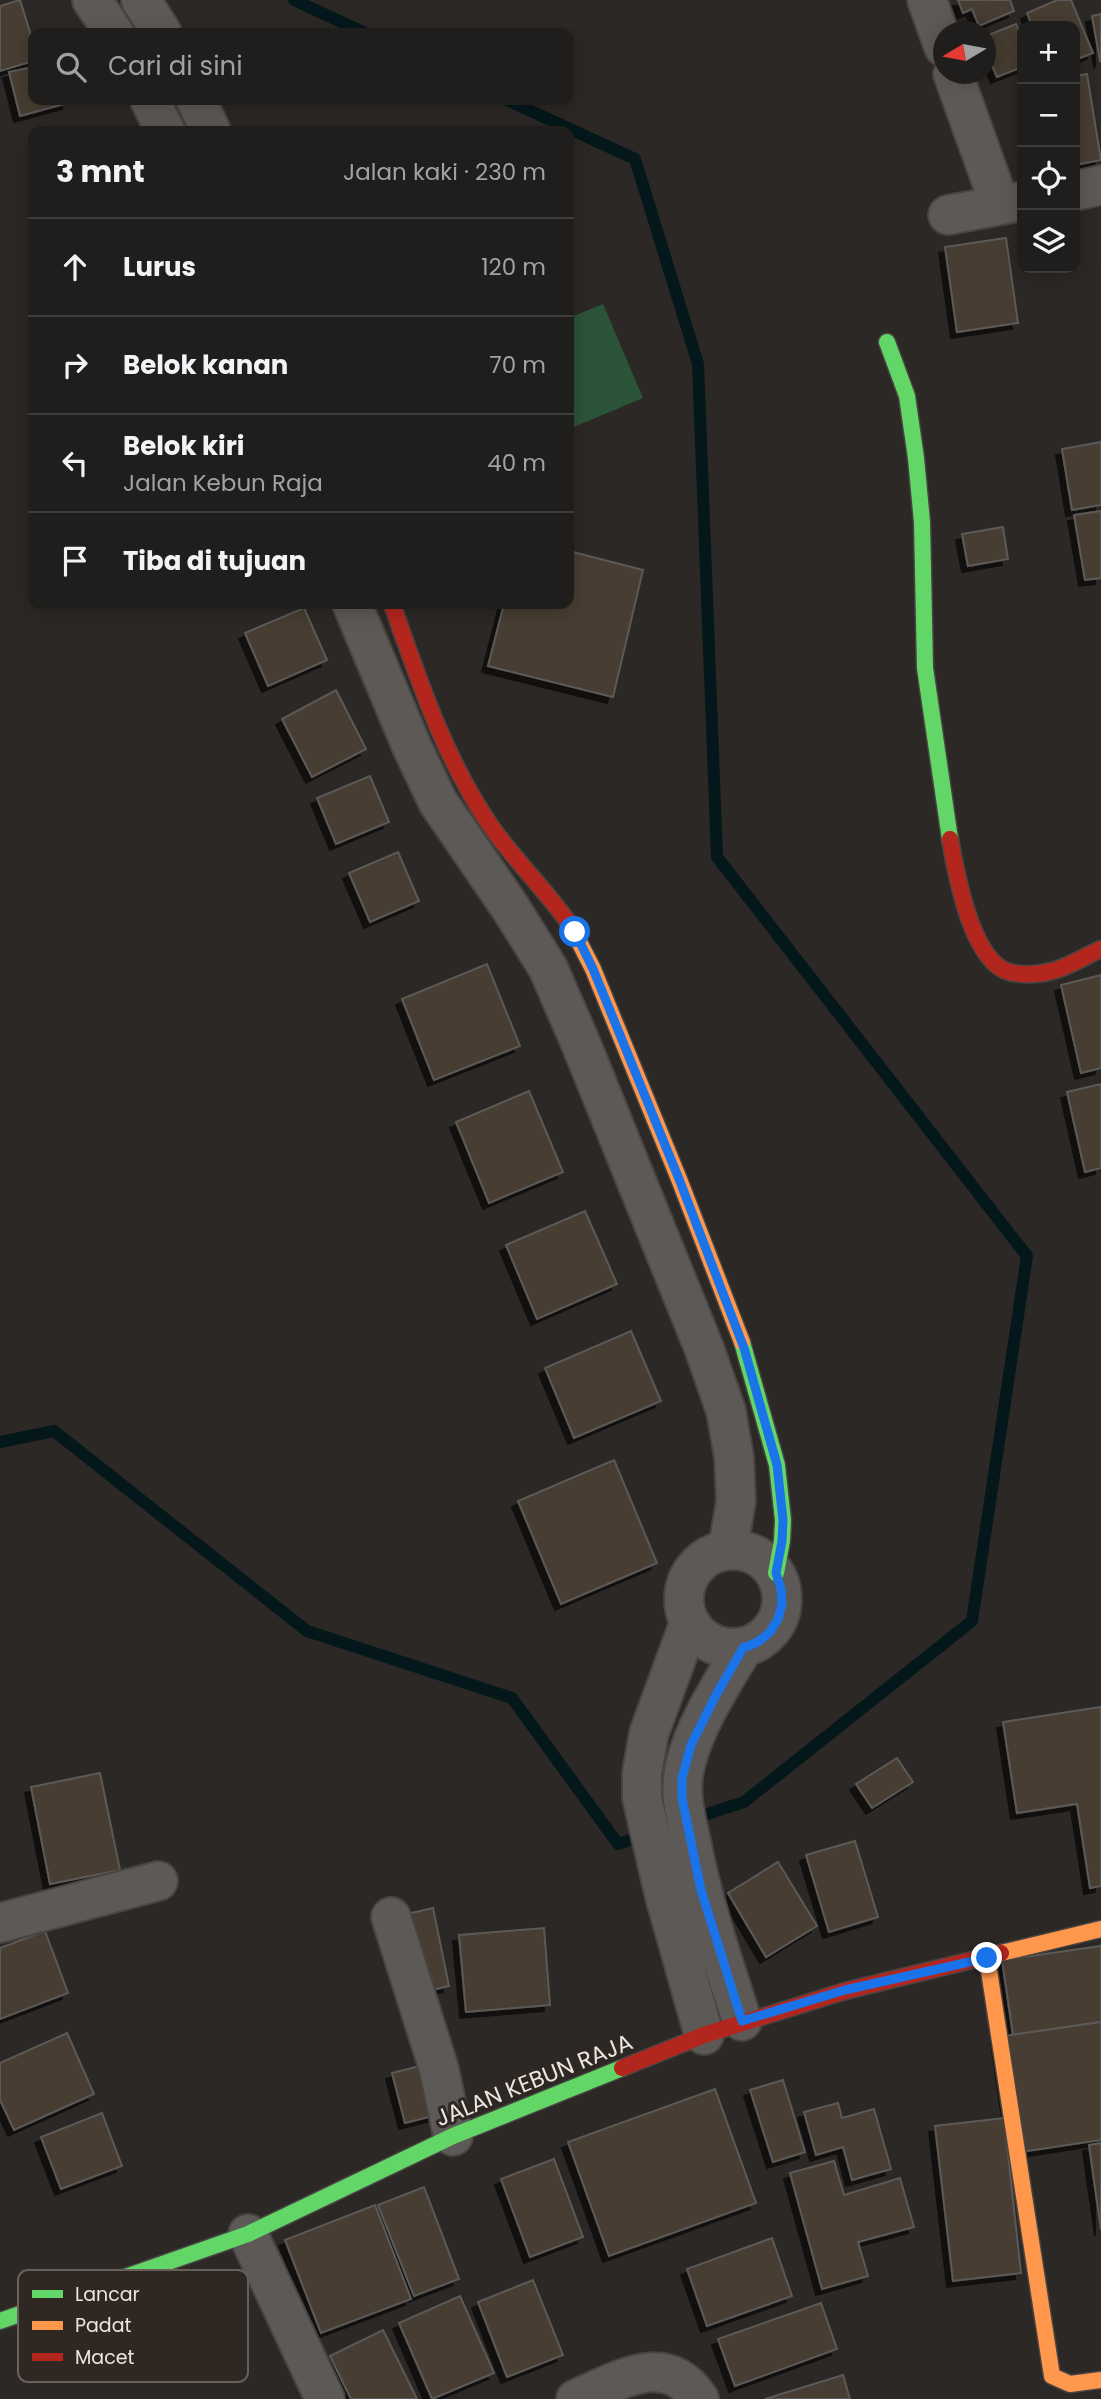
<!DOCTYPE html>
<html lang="id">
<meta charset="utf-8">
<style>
:root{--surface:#201e1c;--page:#2d2b29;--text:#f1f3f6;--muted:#a2a2a3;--line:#3d3c3b}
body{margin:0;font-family:Poppins,sans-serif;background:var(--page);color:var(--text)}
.controls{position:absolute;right:21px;top:21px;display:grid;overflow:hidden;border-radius:14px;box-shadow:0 4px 18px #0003}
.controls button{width:63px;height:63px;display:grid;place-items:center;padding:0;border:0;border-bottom:2px solid var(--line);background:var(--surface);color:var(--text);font:35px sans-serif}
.compass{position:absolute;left:933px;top:21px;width:63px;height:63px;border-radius:50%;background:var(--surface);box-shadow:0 4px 18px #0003;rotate:260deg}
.stop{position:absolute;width:21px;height:21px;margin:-16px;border:5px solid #1a73e8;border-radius:50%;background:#fff}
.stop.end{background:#1a73e8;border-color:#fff;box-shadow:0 2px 7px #0008}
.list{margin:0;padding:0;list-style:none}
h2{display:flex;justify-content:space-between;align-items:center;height:91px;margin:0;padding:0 28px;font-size:30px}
h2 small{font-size:23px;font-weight:400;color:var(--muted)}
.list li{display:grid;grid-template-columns:46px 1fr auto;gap:21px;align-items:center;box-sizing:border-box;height:98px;padding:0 28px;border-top:2px solid var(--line)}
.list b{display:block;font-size:26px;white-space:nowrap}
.list p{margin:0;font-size:23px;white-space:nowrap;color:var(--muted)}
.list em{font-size:23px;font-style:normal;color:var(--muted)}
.icon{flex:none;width:38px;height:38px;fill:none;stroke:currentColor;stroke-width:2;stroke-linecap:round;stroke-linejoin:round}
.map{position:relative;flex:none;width:1101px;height:2399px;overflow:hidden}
.search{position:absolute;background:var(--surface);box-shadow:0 4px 18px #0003;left:28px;top:28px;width:546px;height:77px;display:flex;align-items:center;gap:18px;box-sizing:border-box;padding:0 24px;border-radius:14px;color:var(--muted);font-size:26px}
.panel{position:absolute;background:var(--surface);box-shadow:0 4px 18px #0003;left:28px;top:126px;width:546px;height:483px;border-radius:14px}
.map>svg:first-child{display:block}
.green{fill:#2b5439}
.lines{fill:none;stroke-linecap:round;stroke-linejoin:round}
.stream{stroke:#04181b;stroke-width:12}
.building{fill:#473c32;stroke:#5c5a58;stroke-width:2;filter:url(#shadow)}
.street-casing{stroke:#474441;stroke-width:42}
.fast-casing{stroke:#474441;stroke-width:19}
.slow-casing{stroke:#474441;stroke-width:19}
.jam-casing{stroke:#474441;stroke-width:19}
.street{stroke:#5d5957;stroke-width:38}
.fast{stroke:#63d668;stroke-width:16}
.slow{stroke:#ff974d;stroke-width:16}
.jam{stroke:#b3261e;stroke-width:16}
.route{stroke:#1a73e8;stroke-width:9}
.labels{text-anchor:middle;stroke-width:6;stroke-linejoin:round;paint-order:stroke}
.street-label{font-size:23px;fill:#ebe6e3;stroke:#2e2722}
.key{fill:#2e2722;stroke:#67605c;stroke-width:2}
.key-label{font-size:19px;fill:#ebe6e3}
</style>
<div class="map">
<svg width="1101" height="2399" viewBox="0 0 1101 2399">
<defs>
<filter id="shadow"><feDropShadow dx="-6" dy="6" stdDeviation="0" flood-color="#0009"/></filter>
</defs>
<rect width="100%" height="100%" fill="#2b2825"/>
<path class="green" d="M603 304 643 398 569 429V318Z"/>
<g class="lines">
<g class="stream">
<path d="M294 0 365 33"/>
<path d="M507 100 635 159 698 364 717 857 1027 1256 972 1621 744 1802 689 1820"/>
<path d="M0 1442 54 1431 307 1631 512 1698 618 1844 645 1835"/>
</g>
</g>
<g class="building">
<path d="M20 0 33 42V61L0 71V6Z"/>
<path d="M958 0H1010L1014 11 979 26 972 9 963 13Z"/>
<path d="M1057 0H1071L1093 53 1075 60V26H1032L1027 13Z"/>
<path d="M1101 14V60L1100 61 1092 16Z"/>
<path d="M1016 24 1022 38V67L997 77 990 61 986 63V36Z"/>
<path d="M33 67V100H68V103L20 116 9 72Z"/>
<path d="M1087 74 1101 160 1075 165V76Z"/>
<path d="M1006 238 1018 323 957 332 945 247Z"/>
<path d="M1101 442V505L1072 510 1062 449Z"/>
<path d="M1101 511V578L1085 580 1074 515Z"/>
<path d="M1003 527 1008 559 968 566 962 534Z"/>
<path d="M569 551 643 570 613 697 488 666 504 604H569Z"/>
<path d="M304 608 327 660 268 686 245 633Z"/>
<path d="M336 690 366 749 312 777 282 719Z"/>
<path d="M370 776 389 822 336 844 317 798Z"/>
<path d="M398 852 419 901 370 922 349 873Z"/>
<path d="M487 964 520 1046 434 1080 402 999Z"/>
<path d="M1101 975V1068L1081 1073 1061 985Z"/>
<path d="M1101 1084V1168L1085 1172 1067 1092Z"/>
<path d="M529 1091 563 1172 489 1203 456 1122Z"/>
<path d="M585 1211 617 1284 537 1319 506 1245Z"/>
<path d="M631 1331 661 1401 574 1438 545 1368Z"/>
<path d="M614 1460 657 1563 561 1604 518 1501Z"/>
<path d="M1101 1707V1886L1090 1888 1077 1804 1017 1813 1003 1722Z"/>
<path d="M897 1758 913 1782 872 1808 856 1784Z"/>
<path d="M100 1773 120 1870 50 1884 31 1787Z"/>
<path d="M855 1841 878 1917 829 1932 806 1855Z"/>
<path d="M778 1862 817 1926 766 1957 728 1893Z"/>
<path d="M433 1908 449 1986 424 1992 407 1914Z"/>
<path d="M544 1928 550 2005 466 2012 459 1935Z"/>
<path d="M45 1931 68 1993 0 2019V1948Z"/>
<path d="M1101 1946V2022L1013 2035 1002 1960Z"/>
<path d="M1101 2022V2140L1014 2153 997 2037Z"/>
<path d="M67 2033 94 2094 14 2130 0 2100V2063Z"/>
<path d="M428 2064 440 2114 405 2123 392 2073Z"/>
<path d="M783 2080 805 2152 773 2162 750 2090Z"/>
<path d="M715 2089 756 2203 609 2256 568 2142Z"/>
<path d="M838 2103 842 2118 874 2109 891 2169 852 2180 843 2147 816 2155 804 2112Z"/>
<path d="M102 2113 122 2166 61 2189 41 2137Z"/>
<path d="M1004 2118 1021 2273 953 2281 935 2126Z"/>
<path d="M1101 2143V2230L1089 2145Z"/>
<path d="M554 2159 583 2237 530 2257 501 2179Z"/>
<path d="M834 2161 844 2195 900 2178 914 2227 858 2242 868 2276 822 2289 790 2173Z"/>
<path d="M424 2187 459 2279 414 2296 378 2205Z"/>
<path d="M375 2205 411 2299 321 2333 285 2240Z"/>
<path d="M772 2238 792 2296 707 2326 687 2269Z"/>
<path d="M533 2280 563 2355 507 2377 478 2302Z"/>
<path d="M460 2296 494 2373 432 2399 399 2323Z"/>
<path d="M821 2303 837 2349 735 2386 718 2339Z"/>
<path d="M383 2330 417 2399H351L330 2356Z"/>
<path d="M843 2375 850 2399H765Z"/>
</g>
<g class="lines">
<g class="street-casing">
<g id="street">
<path d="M92 0 114 33"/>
<path d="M141 0 162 33"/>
<path d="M927 0 944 47"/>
<path d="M953 74 1000 205"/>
<path d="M150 100 165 131"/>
<path d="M196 100 211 131"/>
<path d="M1075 191 1101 185"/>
<path d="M948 215 1022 201"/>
<path d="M352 604 412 747 438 802 510 907 548 968 581 1044 704 1348 726 1411 734 1457 736 1501 728 1549"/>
<circle cx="733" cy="1599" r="49"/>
<path d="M689 1624 649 1733 642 1773V1798L665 1897 704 2035"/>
<path d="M391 1917 439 2069 453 2136"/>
<path d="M0 1923 158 1881"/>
<path d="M742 2021C723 1962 703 1903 691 1841 685 1815 678 1789 686 1762 696 1723 723 1682 743 1648"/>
<path d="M248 2234 325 2399"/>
<path d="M576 2399C619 2381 666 2349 699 2399"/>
</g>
</g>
<g class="fast-casing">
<g id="fast">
<path d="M887 342 907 396 916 458 922 522 925 668 950 839"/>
<path d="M742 1342 777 1465 783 1520 782 1541 776 1573"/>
<path d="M0 2321 248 2234 453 2136 622 2068"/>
</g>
</g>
<g class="slow-casing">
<g id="slow">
<path d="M571 926 593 969 679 1179 742 1342"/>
<path d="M1001 1953 1101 1929"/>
<path d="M987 1958 1052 2376 1070 2384 1101 2380"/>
</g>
</g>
<g class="jam-casing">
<g id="jam">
<path d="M392 604C419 681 444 757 490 825 515 861 546 890 571 926"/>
<path d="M950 839C956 873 970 953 1004 970 1017 976 1038 975 1052 971 1069 967 1085 956 1101 949"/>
<path d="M622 2068 704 2035 845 1991 1001 1953"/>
</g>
</g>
<use href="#street" class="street"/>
<use href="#fast" class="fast"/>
<use href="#slow" class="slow"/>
<use href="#jam" class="jam"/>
</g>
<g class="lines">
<path class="route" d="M575 932 593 969 679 1179 744 1348 777 1465 783 1520 782 1541 776 1573 781 1589 782 1604 778 1619 770 1632 758 1642 743 1648 716 1695 691 1745 682 1778V1798L701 1890 742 2021 845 1990 987 1958"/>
</g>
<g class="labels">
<g class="street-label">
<text transform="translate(534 2080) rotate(-22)" y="8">JALAN KEBUN RAJA</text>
</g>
</g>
<rect x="18" y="2270" width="230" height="112" rx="10" class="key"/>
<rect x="32" y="2290" width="31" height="8" fill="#63d668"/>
<rect x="32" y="2321" width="31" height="9" fill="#ff974d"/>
<rect x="32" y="2353" width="31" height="8" fill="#b3261e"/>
<g class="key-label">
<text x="75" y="2301">Lancar</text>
<text x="75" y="2332">Padat</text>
<text x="75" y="2364">Macet</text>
</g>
</svg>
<div class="controls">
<button>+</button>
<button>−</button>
<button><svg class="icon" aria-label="locate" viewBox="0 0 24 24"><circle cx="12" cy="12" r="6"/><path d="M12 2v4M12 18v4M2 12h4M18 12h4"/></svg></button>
<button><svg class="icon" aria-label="layers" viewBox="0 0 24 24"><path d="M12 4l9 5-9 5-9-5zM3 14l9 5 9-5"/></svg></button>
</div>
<svg class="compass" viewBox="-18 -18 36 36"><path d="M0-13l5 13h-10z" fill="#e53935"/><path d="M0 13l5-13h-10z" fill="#a2a2a3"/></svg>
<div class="stop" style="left:575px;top:932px"></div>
<div class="stop end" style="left:987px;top:1958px"></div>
<div class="search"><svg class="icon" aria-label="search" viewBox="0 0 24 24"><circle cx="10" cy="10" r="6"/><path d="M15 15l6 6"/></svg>Cari di sini</div>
<section class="panel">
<h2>3 mnt<small>Jalan kaki · 230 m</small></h2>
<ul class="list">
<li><svg class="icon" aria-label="ahead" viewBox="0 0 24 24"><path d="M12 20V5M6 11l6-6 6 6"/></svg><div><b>Lurus</b></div><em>120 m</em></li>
<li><svg class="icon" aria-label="right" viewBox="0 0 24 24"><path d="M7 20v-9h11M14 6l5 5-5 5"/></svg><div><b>Belok kanan</b></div><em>70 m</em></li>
<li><svg class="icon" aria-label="left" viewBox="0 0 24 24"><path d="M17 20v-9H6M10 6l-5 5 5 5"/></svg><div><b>Belok kiri</b><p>Jalan Kebun Raja</p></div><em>40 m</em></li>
<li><svg class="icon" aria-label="arrive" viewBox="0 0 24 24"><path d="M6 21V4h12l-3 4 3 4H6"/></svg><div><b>Tiba di tujuan</b></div></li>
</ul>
</section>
</div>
